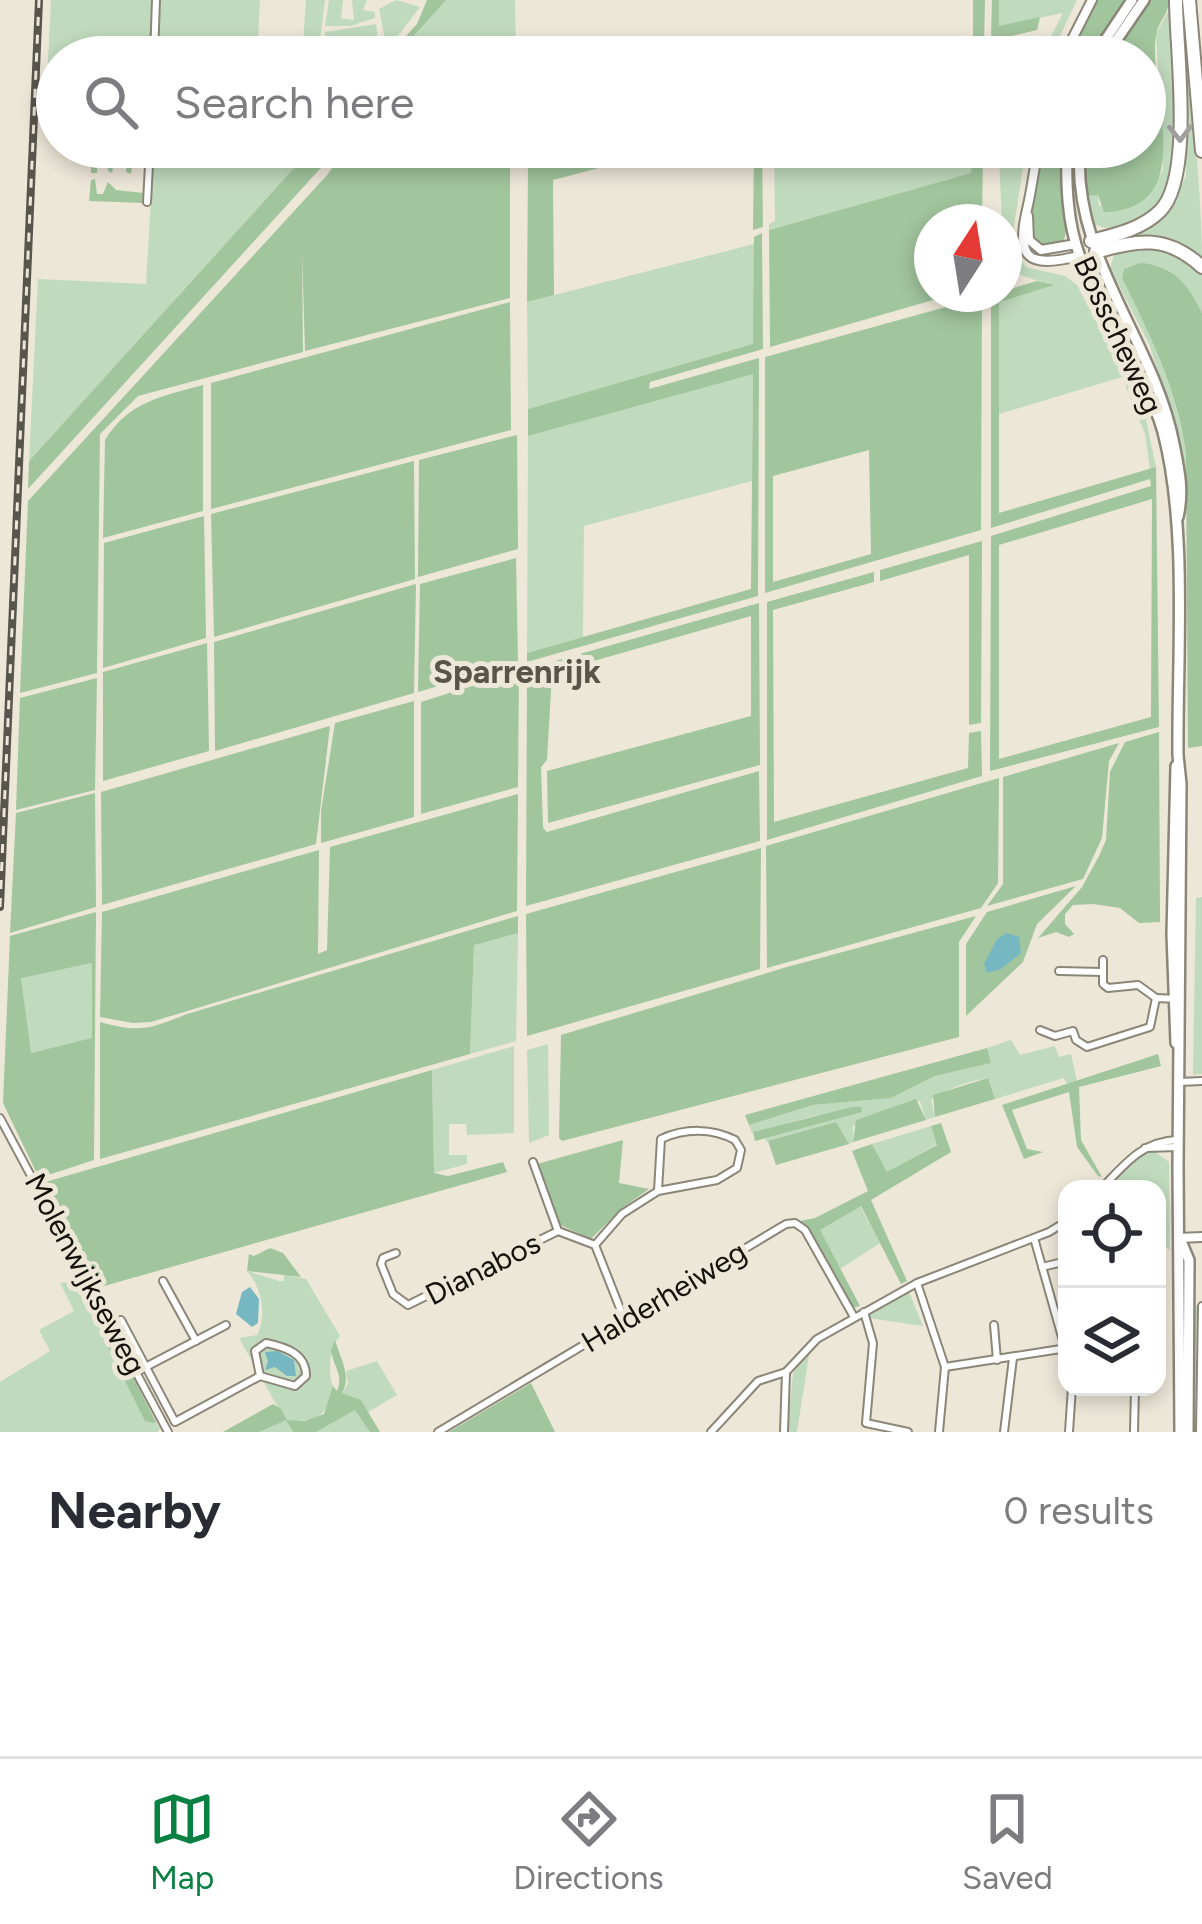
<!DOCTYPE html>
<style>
:root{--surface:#fff;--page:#f7f7f7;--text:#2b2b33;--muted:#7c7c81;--line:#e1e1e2;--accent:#0b8043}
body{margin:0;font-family:Figtree,sans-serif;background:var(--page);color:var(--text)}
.controls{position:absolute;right:36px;bottom:36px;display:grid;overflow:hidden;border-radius:24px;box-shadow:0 6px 18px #0003}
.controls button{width:108px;height:108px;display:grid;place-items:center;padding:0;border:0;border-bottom:3px solid var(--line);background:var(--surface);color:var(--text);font:60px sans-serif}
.compass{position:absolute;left:914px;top:204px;width:108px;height:108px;border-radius:50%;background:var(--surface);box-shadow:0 6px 18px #0003;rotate:12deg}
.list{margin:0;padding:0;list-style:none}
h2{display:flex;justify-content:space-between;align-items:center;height:156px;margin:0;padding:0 48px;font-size:51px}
h2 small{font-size:39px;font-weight:400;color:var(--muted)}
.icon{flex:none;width:66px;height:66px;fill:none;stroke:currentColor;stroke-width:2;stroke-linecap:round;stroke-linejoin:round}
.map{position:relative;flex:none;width:1202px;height:1432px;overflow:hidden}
.search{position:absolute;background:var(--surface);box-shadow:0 6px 18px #0003;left:36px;right:36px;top:36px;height:132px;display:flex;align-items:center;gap:30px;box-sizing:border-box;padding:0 42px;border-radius:66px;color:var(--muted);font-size:45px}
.sheet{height:324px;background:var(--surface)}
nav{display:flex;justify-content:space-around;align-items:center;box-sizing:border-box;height:168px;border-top:3px solid var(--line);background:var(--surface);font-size:33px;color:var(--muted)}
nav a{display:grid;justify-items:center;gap:6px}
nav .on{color:var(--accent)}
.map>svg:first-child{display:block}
.green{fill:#c0dabd}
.forest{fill:#a1c59d;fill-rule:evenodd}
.water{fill:#76b7c2}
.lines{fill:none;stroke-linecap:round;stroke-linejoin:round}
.minor-casing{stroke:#8b8678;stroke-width:10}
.tertiary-casing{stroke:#8b8678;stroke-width:12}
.secondary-casing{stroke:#8b8678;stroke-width:14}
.motorway-casing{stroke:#8b8678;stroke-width:16}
.minor{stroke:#fff;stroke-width:6}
.tertiary{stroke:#fff;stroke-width:8}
.secondary{stroke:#fff;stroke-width:9}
.motorway{stroke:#fff;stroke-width:12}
.rail-casing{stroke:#58554d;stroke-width:8}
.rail{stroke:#ede7d8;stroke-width:3;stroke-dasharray:9;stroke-linecap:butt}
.oneway{stroke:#a1a09e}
.labels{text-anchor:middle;stroke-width:10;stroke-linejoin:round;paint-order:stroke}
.street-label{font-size:30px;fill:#14120d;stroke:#ede7d8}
.neighbourhood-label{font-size:33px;font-weight:bold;fill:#595448;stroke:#ede7d8}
</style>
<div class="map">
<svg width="1202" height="1432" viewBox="0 0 1202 1432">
<rect width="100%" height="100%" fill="#ede7d8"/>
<g class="green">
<path d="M51 0H154L151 57H57V99H46Z"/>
<path d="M160 0H260L257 57H158Z"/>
<path d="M306 0H325L318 57H302Z"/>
<path d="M329 0H343L341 18 354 20 352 0H367L363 10 375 12V18L350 26H325Z"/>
<path d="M396 0 420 7 387 50 379 9Z"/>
<path d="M446 0H515L516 54 395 57Z"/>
<path d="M999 0H1077L1050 57H1004L1046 46 1063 13 999 26Z"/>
<path d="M1169 0H1175C1177 51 1190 145 1170 191 1165 203 1148 215 1135 221 1118 228 1106 232 1090 221L1085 196 1098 194 1099 206C1135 202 1147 205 1163 169L1156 34 1170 8Z"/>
<path d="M1183 5C1188 91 1202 175 1202 261L1128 237 1168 213 1186 176Z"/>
<path d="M376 24 380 57H322L325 32Z"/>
<path d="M154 147H346L333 162 312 148 29 461 38 279 146 284Z"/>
<path d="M774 147H973V152L983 150V157L972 160 971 173 769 230V224L775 221Z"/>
<path d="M1026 147 1011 247 1026 267 1065 276 1077 285 1145 415 1156 467 1150 469 1145 434 1122 377 999 414V301L1051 285 1020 275 1011 266 1004 268 999 157 991 156V148Z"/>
<path d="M754 244V344L528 409 527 302Z"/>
<path d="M1152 245 1190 261 1202 274V313C1188 282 1161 252 1124 269L1122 278C1155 345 1188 413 1188 489L1163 386 1149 344 1110 268 1115 252Z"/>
<path d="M753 373 752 481 584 526 583 637 527 653 528 436Z"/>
<path d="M1202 897V1074L1193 1075 1196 898Z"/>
<path d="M518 933 516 1041 470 1054 474 944Z"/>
<path d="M93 963 92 1039 30 1053 21 977Z"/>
<path d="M1011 1040 1020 1055 1055 1046 1059 1057 1071 1054 1077 1081 1067 1084 1064 1078 995 1099 988 1078C966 1082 950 1087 931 1100L935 1117 926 1120 920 1101 853 1126V1142L849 1144 836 1122 766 1142 765 1138 821 1114 752 1133 749 1125 813 1105 891 1098 935 1076 990 1063 987 1048Z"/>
<path d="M548 1044 549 1135 529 1143 527 1050Z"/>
<path d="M514 1046V1133L467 1135 466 1124H449V1155H467V1164L434 1173 432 1070Z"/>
<path d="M931 1126 937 1144 887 1173 872 1144Z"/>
<path d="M1155 1152 1169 1162 1170 1250 1157 1243V1189H1106L1144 1154Z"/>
<path d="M860 1206 880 1243 840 1269 819 1230Z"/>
<path d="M247 1271 279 1281H284V1275L306 1279 340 1336C330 1346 327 1373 333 1386 326 1418 319 1421 287 1421L293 1432H259L285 1420 239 1338 257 1335C267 1315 262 1288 247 1271Z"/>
<path d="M75 1281 145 1420 156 1422 160 1429 157 1432H0V1382L50 1351 39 1330 74 1311 60 1283Z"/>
<path d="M909 1292 923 1326 868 1318 869 1315Z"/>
<path d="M1191 1294 1198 1309V1432H1189Z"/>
<path d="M810 1348 797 1432H787L793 1374Z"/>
<path d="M377 1361 397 1395 368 1412 361 1400 342 1393 348 1384 346 1371Z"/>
<path d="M356 1409 370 1432H316Z"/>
</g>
<g class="forest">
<path d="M427 0H446L395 57H387L417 24Z"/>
<path d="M973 0H985L984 43 933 57H901L973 37Z"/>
<path d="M992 0H999V26L1040 17 1037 30 991 41Z"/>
<path d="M1098 0H1129L1091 57H1067Z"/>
<path d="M1148 0H1169C1169 14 1158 22 1156 35 1147 92 1202 209 1104 212L1098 195 1085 196 1083 147H1145V57H1108Z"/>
<path d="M91 147H135L131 174 126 172 128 153 116 152 112 173 108 171V151L103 149 98 152 97 173H91Z"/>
<path d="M313 147 329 159 28 489 29 461Z"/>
<path d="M346 147H510V298L305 351 302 250 303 352 138 396 100 434 97 673 20 693 28 501 328 174Z"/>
<path d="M575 147H679L553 180 554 295 527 302 528 159Z"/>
<path d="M754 147H762L763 227 753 230Z"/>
<path d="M1042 147H1063L1068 222 1064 240 1044 249 1035 246 1029 221Z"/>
<path d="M983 157 982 222H932V294H954L770 347 769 230 971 173 972 160Z"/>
<path d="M95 179 97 194H103L108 182 116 190 144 193V203L89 201 91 180Z"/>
<path d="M762 233 763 349 650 382 649 389 759 358 758 596 527 662V653L751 589 753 374 528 436V409L753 344 754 237Z"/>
<path d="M1140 263C1173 265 1189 285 1202 313V746L1188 748 1186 454C1178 391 1150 335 1122 278L1124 269Z"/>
<path d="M1037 281 1054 285 999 302V513L1156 467 1159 727 990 771 991 536 1151 486 1150 479 991 528V294H1004V291ZM1152 499 1151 717 999 759V545Z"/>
<path d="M982 297 981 530 765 593V357ZM869 450 871 554 773 582V476Z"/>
<path d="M510 302 511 430 211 509V383Z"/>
<path d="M203 385V511L103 538 105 440C128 402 162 396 203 385Z"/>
<path d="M517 435 518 549 418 577 419 460Z"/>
<path d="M414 461 415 579 214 637 211 514Z"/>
<path d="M204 516 206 638 103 668 104 543Z"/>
<path d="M982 541 981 723 969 725V555L880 581V570Z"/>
<path d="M516 558 518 662 418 692 420 584Z"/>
<path d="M874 572V582L773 610 774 822 968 768 969 733 981 731 982 776 767 840V602Z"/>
<path d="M416 584 414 693 215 751 214 642Z"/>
<path d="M759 603 760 765 548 823 547 771 751 716V616L552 673 547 760 541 767 543 828 547 832 759 771 760 841 526 906 527 669Z"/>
<path d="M207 643 209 751 103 781V672Z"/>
<path d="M519 671 518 787 421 814V702Z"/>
<path d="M97 678 95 790 16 810 20 698Z"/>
<path d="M414 701V817L321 843V811L335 723Z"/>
<path d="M330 726 316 844 102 905 101 792Z"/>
<path d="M1159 732 1160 922 1139 923 1120 908 1093 904 1073 905 1065 914V924L1074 934 1069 937 1056 932 1038 938 1082 887 1099 856 1106 840 1110 772 1125 742Z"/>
<path d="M1119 743 1109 761 1102 838 1083 879 987 906 1003 884V777Z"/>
<path d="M999 778 998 883 981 908 767 968 766 846Z"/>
<path d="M95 793 96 907 10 933 16 813Z"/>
<path d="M518 794 517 911 151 1022 133 1023 100 1017 102 912 319 850 318 954 327 950 330 847Z"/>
<path d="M761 848 760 969 527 1036 526 914Z"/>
<path d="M1076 886 1037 924 1023 962 966 1016V944L987 912Z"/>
<path d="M96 912 94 1160 39 1178 3 1103 10 936ZM92 963V1038L31 1053 21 978Z"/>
<path d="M518 916V933L474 945 470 1054 100 1159V1022C140 1033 150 1029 187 1014Z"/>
<path d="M976 916 959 942V1037L562 1141 559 1138 561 1035 787 967Z"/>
<path d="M987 1048 991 1063 935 1076 891 1098 813 1105 749 1125 745 1115Z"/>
<path d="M1158 1054 1161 1066 1079 1087 1081 1140 1102 1177 1098 1176 1077 1147 1069 1092 1012 1110 1027 1149 1043 1152 1024 1159 1002 1105Z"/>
<path d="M432 1070 434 1173 448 1176 503 1162 507 1172 97 1288 42 1183Z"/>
<path d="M988 1078 995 1099 935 1117 933 1095Z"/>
<path d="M916 1099 926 1120 853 1142 856 1120Z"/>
<path d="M852 1107H861L862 1112 755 1141 753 1132Z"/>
<path d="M836 1122 849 1144 776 1165 768 1141Z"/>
<path d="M941 1123 951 1152 871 1200 907 1281 901 1284 861 1206 820 1230 860 1306 852 1308 813 1235 800 1221 815 1218 868 1191 852 1151 872 1144 887 1172 937 1145 931 1126Z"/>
<path d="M623 1140 619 1183 649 1189 622 1208 591 1239 558 1224 537 1164Z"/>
<path d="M270 1248 283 1253 301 1277 247 1271 249 1254 254 1256Z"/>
<path d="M82 1278 156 1422 153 1423 145 1421 75 1281Z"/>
<path d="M335 1340C340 1358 352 1375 342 1393L361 1400 380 1432H370L355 1410 316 1432H293L286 1420 259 1432H223L273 1404 281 1409 287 1420 305 1421 324 1414 333 1386 337 1391C344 1375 333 1366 331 1350Z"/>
<path d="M531 1383 555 1432H449Z"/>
</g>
<g class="water">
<path d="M1007 933 1019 937 1021 953 1001 969 987 973 984 964 997 939Z"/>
<path d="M250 1287 259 1299 258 1323 252 1327 236 1314 242 1292Z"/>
<path d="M277 1351 294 1360 296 1376H287L275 1367 265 1370 268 1361 265 1352Z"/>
</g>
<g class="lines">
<g class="minor-casing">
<g id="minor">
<path d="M154 57 156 0"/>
<path d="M147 202 150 147"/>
<path d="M1103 960V984L1108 988 1138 985 1156 998"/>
<path d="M1059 971 1103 972"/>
<path d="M1040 1030 1055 1036 1073 1031 1076 1040 1087 1047 1150 1027 1156 998 1178 999"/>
<path d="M1179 1082 1202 1081"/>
<path d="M0 1118 168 1432"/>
<path d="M1145 1148 1178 1147"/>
<path d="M533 1162 558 1231 595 1245 625 1321"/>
<path d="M1101 1189C1125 1164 1142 1141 1178 1140"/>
<path d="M1034 1238 1067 1355"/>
<path d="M595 1245 622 1214 658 1191 661 1139C685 1128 712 1128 735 1140L741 1150 737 1168 717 1180 658 1191"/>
<path d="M396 1253 383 1258 381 1264 393 1294 408 1305 558 1231"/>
<path d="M1042 1267 1067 1261"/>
<path d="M163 1281 196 1341"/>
<path d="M917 1283 945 1367 939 1432"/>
<path d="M864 1312 873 1343 866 1423 908 1432"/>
<path d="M121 1320 175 1422 260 1376 295 1386 306 1376C306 1353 285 1347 266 1343L255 1351 260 1376"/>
<path d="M994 1325 997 1360"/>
<path d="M945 1367 1067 1348"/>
<path d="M136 1372 226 1325"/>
<path d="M786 1372 817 1339 917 1283 1049 1232 1067 1221"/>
<path d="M438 1432 786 1224 795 1223 805 1230 854 1317"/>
<path d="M711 1432 758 1381 786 1372"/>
<path d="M784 1432 786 1372"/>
<path d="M1004 1432 1013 1358"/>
<path d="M1069 1432 1072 1387"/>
<path d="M1134 1432 1135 1387"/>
<path d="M1200 1432 1202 1306"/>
</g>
</g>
<g class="tertiary-casing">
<g id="tertiary">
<path d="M1063 57 1092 0"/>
<path d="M1038 147C1035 166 1032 186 1028 205 1015 258 1026 269 1079 256"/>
<path d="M1028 216 1029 240 1041 250 1076 244"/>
<path d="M1178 1238 1202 1237"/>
</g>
</g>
<g class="secondary-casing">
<g id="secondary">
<path d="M1094 57 1132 0"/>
<path d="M1105 57 1144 0"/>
<path d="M1067 147C1066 184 1067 222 1080 257 1102 318 1145 369 1163 432 1188 528 1177 654 1178 755L1181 784 1178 1167 1180 1432"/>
<path d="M1080 147C1071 257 1154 340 1174 444 1179 469 1184 491 1178 517"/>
<path d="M1176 766 1172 934 1176 1043"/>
<path d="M1181 1241 1189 1260 1188 1432"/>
</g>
</g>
<g class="motorway-casing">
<g id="motorway">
<path d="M1189 0 1202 151"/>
<path d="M1091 241C1115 235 1142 229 1160 211 1194 177 1176 50 1176 0"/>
<path d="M1096 252C1138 239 1168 235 1202 267"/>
</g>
</g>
<use href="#minor" class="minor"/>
<use href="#tertiary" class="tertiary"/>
<use href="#secondary" class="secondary"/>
<use href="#motorway" class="motorway"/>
<g class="rail-casing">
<path id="rail" d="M0 907 39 0"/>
</g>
<use href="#rail" class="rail"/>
</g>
<defs><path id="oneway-chevron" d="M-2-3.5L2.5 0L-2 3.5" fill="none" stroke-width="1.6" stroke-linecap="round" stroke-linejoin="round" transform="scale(3)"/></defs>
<use class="oneway" href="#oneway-chevron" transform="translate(1180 133) rotate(89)"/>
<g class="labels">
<g class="street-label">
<text transform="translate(1118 335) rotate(65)" y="10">Bosscheweg</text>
<text transform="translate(483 1269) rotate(-27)" y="10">Dianabos</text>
<text transform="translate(85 1274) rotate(62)" y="10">Molenwijkseweg</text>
<text transform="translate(664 1297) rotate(-31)" y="10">Halderheiweg</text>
</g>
<g class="neighbourhood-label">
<text x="517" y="683">Sparrenrijk</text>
</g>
</g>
</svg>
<div class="controls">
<button><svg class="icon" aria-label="locate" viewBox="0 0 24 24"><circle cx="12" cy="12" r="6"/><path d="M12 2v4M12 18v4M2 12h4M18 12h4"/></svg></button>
<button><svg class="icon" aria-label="layers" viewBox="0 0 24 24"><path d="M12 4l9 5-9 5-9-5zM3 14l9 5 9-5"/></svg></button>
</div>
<svg class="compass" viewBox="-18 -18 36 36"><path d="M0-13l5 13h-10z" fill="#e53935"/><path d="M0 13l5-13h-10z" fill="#7c7c81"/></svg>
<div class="search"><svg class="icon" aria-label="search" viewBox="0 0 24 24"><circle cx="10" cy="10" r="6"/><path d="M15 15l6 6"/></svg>Search here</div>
</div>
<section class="sheet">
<h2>Nearby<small>0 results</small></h2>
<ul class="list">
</ul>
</section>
<nav>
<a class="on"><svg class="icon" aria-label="map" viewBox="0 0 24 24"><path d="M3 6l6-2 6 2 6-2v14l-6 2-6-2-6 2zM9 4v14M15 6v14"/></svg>Map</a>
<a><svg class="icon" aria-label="directions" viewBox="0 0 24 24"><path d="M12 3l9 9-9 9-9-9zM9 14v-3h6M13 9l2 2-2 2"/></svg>Directions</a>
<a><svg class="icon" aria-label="saved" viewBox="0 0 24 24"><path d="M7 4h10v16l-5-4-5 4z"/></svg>Saved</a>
</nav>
